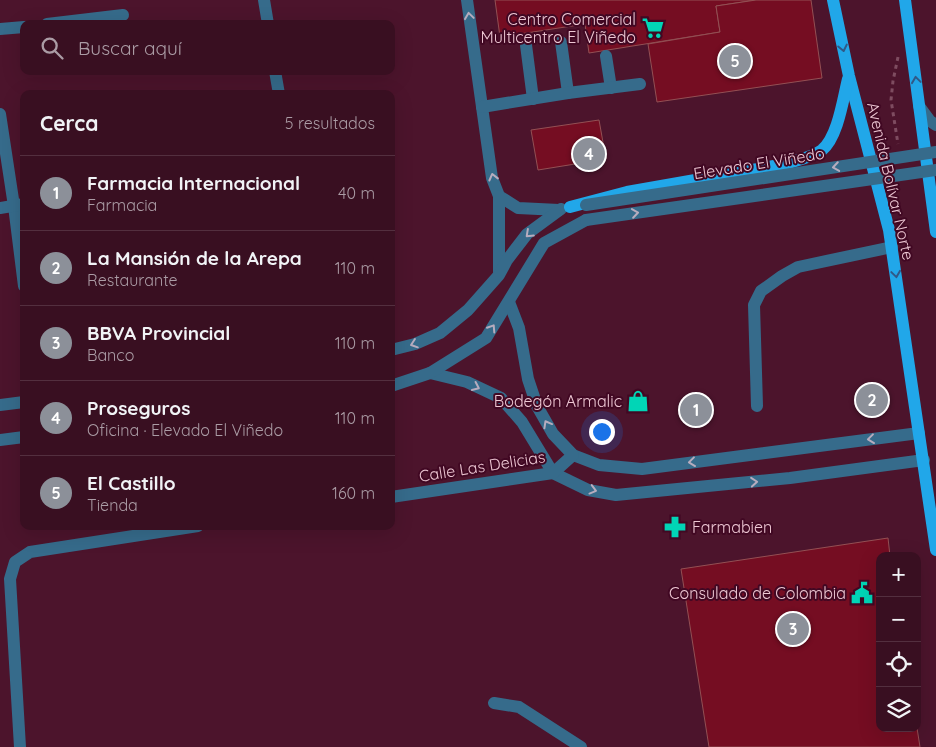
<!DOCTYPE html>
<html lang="es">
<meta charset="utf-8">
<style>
:root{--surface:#390f21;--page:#40182a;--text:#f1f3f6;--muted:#ab9ca5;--line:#532f3f;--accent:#8c9099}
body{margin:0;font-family:Quicksand,sans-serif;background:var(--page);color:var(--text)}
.controls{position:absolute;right:15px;bottom:15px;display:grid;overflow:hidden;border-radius:10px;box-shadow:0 5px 20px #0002}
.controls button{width:45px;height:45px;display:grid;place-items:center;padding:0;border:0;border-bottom:1px solid var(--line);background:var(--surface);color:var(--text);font:25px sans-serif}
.you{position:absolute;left:601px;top:431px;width:18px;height:18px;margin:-12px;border:4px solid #fff;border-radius:50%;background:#1a73e8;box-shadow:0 0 0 8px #1a73e833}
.badge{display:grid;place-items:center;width:32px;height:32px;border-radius:50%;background:var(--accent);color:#fff;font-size:16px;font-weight:700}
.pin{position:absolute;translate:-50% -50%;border:2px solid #fff;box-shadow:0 1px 5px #0006}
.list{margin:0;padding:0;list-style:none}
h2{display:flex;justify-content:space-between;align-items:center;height:65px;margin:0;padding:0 20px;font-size:21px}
h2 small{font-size:16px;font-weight:400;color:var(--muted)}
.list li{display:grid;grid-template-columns:32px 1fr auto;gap:15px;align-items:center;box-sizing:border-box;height:75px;padding:0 20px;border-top:1px solid var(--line)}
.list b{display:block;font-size:19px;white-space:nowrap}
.list p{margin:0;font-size:16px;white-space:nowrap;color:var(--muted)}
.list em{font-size:16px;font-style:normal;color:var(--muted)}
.icon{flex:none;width:28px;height:28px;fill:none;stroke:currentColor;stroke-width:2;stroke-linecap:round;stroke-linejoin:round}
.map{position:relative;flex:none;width:936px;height:747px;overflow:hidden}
.search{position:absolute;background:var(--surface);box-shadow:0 5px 20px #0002;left:20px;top:20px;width:375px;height:55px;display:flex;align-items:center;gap:12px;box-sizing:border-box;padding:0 18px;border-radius:10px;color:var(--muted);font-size:19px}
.panel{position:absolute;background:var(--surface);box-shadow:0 5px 20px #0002;left:20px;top:90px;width:375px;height:440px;border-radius:10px}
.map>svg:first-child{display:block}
.building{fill:#750d22;stroke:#935054}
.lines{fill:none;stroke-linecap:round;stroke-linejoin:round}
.path{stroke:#7e4c60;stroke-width:3;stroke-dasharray:4 4;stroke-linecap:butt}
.minor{stroke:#366b8b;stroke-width:12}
.major{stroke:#21a7e9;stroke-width:12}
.minor-bridge{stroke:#366b8b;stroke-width:12}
.oneway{stroke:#b7acbe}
.oneway2{stroke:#315886}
.labels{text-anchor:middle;stroke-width:4;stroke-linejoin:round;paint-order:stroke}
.poi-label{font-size:16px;fill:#eec8d4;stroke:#410823;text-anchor:end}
.street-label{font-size:16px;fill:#eec8d4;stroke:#410823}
</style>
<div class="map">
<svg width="936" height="747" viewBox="0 0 936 747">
<rect width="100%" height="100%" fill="#4c142c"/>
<g class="building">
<path d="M495 0H756L716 6 720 32 589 53 585 24 500 37Z"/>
<path d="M756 0H811L822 78 657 102 648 44 720 32 716 6Z"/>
<path d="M599 120 606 159 538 170 531 130Z"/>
<path d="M888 538 890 556H880V728H917L920 747H709L681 569Z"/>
</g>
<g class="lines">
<path class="path" d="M898 57 893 81 891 100 898 144"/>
<g class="minor">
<path d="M264 0 268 24"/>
<path d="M467 0 492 178 499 196 518 208 559 210"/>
<path d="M47 24 123 15"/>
<path d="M0 29 24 27"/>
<path d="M561 42 568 93"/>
<path d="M526 45 533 99"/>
<path d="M606 56 611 88"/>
<path d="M275 71 279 94"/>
<path d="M919 106 930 121 936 125"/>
<path d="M482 107 568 93 640 84"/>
<path d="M0 114 14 206 24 286"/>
<path d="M0 208 24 204"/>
<path d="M499 272V196"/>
<path d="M509 302 519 328 528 379 537 406 553 434 573 455 599 465 642 469 919 433"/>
<path d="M391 350 415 344 440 333 468 310 499 275 507 260 527 234 561 209"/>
<path d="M430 373 467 382 501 398 522 422 553 473 588 490 616 495 790 478 924 460"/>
<path d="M391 386 430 373 486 338 544 243 586 220"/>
<path d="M0 405 24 402"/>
<path d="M757 406 754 305 761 291 782 276 798 267 892 247"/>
<path d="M0 440 24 437"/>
<path d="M391 497 553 473 573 455"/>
<path d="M494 703 519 707 581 747"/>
<path d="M20 747 10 579 15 562 30 552 198 526"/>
</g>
<g class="major">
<path d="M833 0 849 76 889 230 936 550"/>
<path d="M905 0 936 232"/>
<path d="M570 207 627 192 785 164C797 160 811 158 822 150 838 137 843 99 848 79"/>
</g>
<g class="minor-bridge">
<path d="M586 205 936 152"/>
<path d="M586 220 936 170"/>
</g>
</g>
<defs><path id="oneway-chevron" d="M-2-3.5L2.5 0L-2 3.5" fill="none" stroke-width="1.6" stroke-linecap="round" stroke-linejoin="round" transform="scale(1.25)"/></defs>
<g class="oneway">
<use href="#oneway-chevron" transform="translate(469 16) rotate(-98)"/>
<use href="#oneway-chevron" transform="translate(836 167) rotate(171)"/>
<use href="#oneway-chevron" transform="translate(493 177) rotate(-104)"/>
<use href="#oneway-chevron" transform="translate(635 213) rotate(-8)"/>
<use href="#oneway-chevron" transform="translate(529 234) rotate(137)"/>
<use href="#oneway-chevron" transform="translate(492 328) rotate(-57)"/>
<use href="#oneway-chevron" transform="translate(414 344) rotate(161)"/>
<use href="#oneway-chevron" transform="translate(476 387) rotate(25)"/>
<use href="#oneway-chevron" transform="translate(547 424) rotate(-119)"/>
<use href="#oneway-chevron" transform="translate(871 439) rotate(173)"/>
<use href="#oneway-chevron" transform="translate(692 462) rotate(173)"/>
<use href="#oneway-chevron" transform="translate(754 482) rotate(-5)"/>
<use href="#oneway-chevron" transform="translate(593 490) rotate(15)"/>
</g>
<g class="oneway2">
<use href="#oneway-chevron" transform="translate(843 48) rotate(78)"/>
<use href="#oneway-chevron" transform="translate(916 80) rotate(-98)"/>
<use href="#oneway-chevron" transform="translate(896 274) rotate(82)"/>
</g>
<defs>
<g id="supermarket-bare" transform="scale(1.725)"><path d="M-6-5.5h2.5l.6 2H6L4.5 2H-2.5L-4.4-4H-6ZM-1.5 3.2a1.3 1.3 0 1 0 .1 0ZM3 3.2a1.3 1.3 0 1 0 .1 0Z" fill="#01d5b6" stroke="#410823" stroke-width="2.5" paint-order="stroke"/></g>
<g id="shop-bare" transform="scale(1.725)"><path d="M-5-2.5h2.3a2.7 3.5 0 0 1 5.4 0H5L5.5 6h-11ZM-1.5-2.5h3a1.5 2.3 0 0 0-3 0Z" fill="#01d5b6" stroke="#410823" stroke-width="2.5" paint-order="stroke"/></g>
<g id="pharmacy-bare" transform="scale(1.725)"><path d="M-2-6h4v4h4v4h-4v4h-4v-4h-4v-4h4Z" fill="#01d5b6" stroke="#410823" stroke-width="2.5" paint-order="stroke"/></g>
<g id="civic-bare" transform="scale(1.725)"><path d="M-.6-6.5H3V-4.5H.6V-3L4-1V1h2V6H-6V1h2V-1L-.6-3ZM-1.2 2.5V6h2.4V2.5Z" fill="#01d5b6" stroke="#410823" stroke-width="2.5" paint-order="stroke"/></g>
</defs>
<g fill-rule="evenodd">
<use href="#supermarket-bare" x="653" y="28"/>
<use href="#shop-bare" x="638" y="401"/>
<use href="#pharmacy-bare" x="675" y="527"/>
<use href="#civic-bare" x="862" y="593"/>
</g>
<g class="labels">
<g class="poi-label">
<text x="636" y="25">Centro Comercial<tspan x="636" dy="18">Multicentro El Viñedo</tspan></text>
<text x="622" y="407">Bodegón Armalic</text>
<text x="692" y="533" text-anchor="start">Farmabien</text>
<text x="846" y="599">Consulado de Colombia</text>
</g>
<g class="street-label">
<text transform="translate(759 163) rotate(-9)" y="6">Elevado El Viñedo</text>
<text transform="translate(891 181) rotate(77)" y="6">Avenida Bolívar Norte</text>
<text transform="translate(482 466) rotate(-9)" y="6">Calle Las Delicias</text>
</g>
</g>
</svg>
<div class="controls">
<button>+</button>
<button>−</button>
<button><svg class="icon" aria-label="locate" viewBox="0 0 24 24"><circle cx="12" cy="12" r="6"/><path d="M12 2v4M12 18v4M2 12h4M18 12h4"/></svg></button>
<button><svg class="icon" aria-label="layers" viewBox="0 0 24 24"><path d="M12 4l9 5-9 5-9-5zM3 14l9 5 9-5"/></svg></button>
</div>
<div class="you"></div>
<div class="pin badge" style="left:696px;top:410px">1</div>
<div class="pin badge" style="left:872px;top:400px">2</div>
<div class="pin badge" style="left:793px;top:629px">3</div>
<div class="pin badge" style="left:589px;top:154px">4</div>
<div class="pin badge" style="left:735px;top:61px">5</div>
<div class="search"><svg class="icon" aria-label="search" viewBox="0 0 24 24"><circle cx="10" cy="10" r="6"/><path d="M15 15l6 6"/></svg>Buscar aquí</div>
<section class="panel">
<h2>Cerca<small>5 resultados</small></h2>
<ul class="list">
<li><span class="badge">1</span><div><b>Farmacia Internacional</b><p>Farmacia</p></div><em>40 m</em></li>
<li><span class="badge">2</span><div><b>La Mansión de la Arepa</b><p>Restaurante</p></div><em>110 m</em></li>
<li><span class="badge">3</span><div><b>BBVA Provincial</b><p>Banco</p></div><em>110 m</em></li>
<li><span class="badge">4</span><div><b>Proseguros</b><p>Oficina · Elevado El Viñedo</p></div><em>110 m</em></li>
<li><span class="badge">5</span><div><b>El Castillo</b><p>Tienda</p></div><em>160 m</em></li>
</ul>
</section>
</div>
